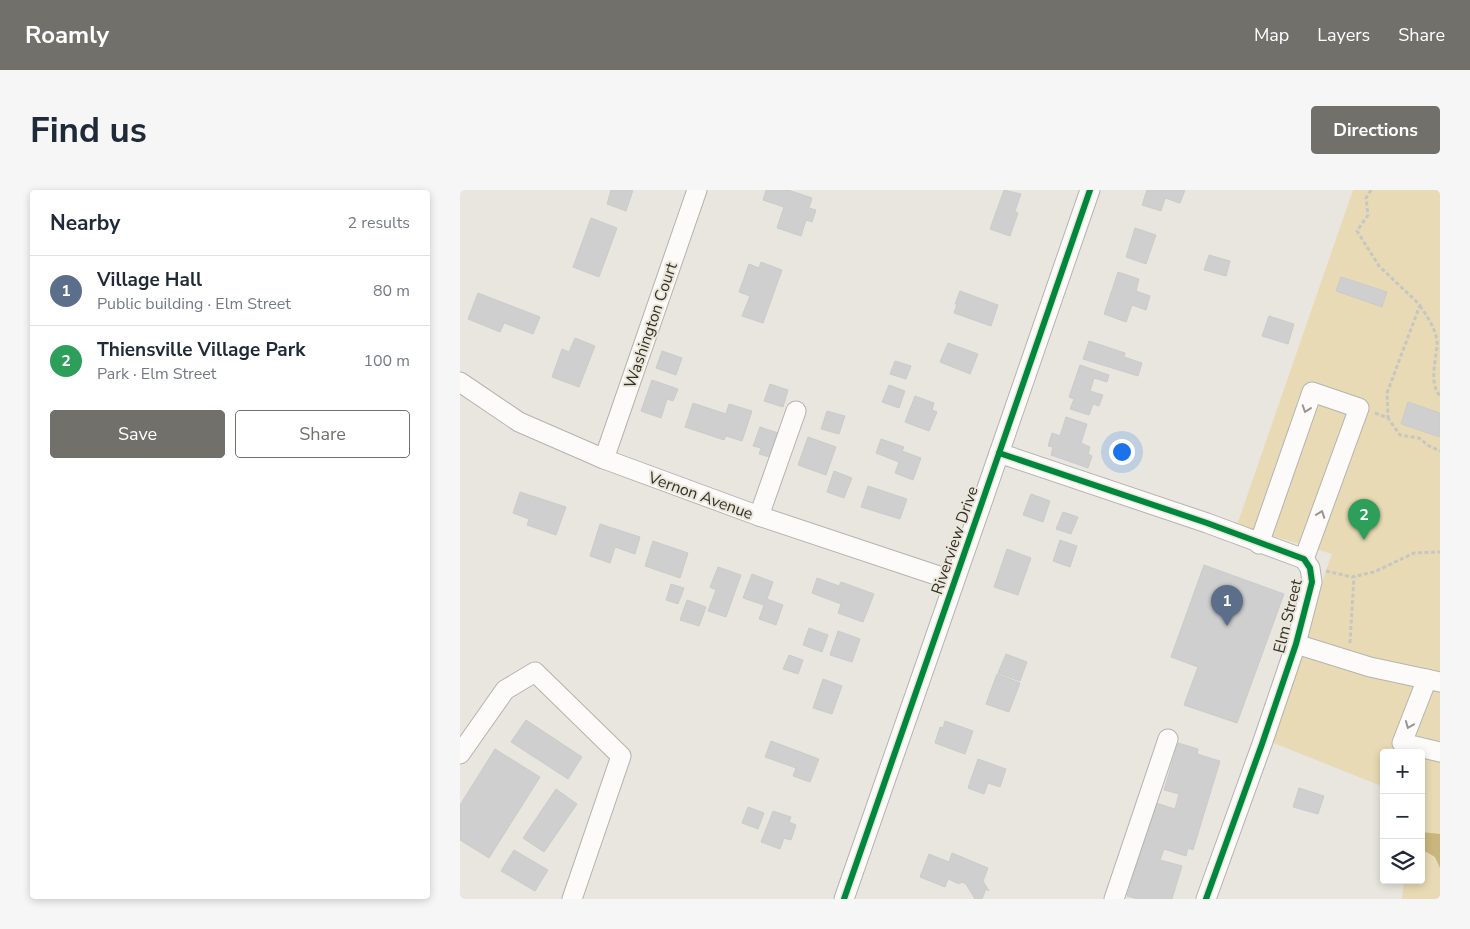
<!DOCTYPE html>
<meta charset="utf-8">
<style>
:root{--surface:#fff;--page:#f6f6f7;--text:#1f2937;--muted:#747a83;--line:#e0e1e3;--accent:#72706b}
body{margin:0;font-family:"Nunito Sans",sans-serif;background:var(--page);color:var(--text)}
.controls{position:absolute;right:15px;bottom:15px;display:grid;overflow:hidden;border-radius:5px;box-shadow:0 2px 8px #0003}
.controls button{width:45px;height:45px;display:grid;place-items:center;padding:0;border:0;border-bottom:1px solid var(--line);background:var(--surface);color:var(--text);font:25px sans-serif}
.you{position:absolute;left:661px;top:261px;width:18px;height:18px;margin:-12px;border:4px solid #fff;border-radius:50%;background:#1a73e8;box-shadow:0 0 0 8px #1a73e833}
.badge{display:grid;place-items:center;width:32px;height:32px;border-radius:50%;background:var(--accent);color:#fff;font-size:16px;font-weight:700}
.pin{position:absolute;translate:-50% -41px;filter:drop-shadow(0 1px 2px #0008)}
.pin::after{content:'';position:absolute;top:26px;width:18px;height:15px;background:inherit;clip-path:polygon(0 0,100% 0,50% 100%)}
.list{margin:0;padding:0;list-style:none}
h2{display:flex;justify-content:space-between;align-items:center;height:65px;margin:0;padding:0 20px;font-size:21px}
h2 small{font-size:16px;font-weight:400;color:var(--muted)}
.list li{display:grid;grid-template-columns:32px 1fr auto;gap:15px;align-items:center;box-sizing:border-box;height:70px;padding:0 20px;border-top:1px solid var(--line)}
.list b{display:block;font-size:19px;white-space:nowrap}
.list p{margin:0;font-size:16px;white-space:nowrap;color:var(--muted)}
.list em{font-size:16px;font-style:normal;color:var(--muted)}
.actions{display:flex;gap:10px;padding:15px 20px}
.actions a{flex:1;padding:11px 0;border:1px solid var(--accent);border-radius:5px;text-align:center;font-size:18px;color:var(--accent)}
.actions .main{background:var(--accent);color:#fff}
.icon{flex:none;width:28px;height:28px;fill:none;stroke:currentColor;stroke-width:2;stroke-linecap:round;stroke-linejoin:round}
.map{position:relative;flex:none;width:980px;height:709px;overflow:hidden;border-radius:5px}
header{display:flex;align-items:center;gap:30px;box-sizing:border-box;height:70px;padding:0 25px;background:var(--accent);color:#fff}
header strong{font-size:24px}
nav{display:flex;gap:28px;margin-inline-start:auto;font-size:18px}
.intro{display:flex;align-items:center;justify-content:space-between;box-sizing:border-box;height:120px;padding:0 30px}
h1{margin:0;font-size:35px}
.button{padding:12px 22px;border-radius:5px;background:var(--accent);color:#fff;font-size:18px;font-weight:700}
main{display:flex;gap:30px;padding:0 30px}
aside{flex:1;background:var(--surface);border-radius:5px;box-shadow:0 2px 8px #0003}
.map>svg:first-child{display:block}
.green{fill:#e8dab4}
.water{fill:#cab67c}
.building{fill:#cecfce;stroke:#caccca}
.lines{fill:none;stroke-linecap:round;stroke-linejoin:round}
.minor-casing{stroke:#b5b3ae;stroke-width:21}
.path{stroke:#c6c6c3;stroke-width:3;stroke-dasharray:4 2.5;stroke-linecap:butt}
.minor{stroke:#fcfbfa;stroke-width:19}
.cycleway-casing{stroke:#ece7db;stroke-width:9}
.cycleway{stroke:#00873e;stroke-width:6}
.oneway{stroke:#989693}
.labels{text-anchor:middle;stroke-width:4;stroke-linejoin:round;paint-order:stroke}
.street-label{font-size:16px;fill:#33312c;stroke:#ece7db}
</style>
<header>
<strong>Roamly</strong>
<nav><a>Map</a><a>Layers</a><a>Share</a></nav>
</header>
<div class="intro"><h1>Find us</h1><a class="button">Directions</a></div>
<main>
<aside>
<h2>Nearby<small>2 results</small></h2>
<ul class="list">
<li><span class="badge" style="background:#5c6f8a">1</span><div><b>Village Hall</b><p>Public building · Elm Street</p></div><em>80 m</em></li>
<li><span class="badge" style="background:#2e9e5b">2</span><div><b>Thiensville Village Park</b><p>Park · Elm Street</p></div><em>100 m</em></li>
</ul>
<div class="actions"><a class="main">Save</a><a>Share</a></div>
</aside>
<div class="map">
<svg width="980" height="709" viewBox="0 0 980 709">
<rect width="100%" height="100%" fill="#e8e6df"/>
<path class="green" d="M893 0H980V709H942L944 690H961V618L963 613 961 612V563H924V597L806 550 872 364 777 335Z"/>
<path class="water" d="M961 642 980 644V678L975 667 961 659Z"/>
<g class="building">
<path d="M151 0H173L166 21 147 14Z"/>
<path d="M306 0H328L352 8 349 18 356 20 352 32 346 30 341 46 317 38 324 17 303 10Z"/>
<path d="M544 0 561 4 555 21 558 23 550 46 530 39Z"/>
<path d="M687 0H725L720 13 705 8 701 21 682 15Z"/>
<path d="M131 28 157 38 139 87 113 77Z"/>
<path d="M675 38 696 45 686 74 666 67Z"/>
<path d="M749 65 770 71 766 86 744 80Z"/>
<path d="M301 72 322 80 303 133 282 126 290 106 279 102 289 74 299 78Z"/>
<path d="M658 82 679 89 676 101 690 106 686 120 672 115 666 132 644 124Z"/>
<path d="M881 87 927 102 922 117 876 101Z"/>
<path d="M500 101 538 115 531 136 494 123 497 114H495Z"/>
<path d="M18 103 80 127 73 144 44 133 40 142 8 129Z"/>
<path d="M809 126 834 134 828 154 802 146Z"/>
<path d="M115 148 135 156 119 197 92 187 102 159 109 162Z"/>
<path d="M629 151 665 163 664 167 682 173 678 186 623 169Z"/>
<path d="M488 153 518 164 510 184 480 172Z"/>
<path d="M202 161 222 168 216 185 196 178Z"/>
<path d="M435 171 451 176 446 189 430 184Z"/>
<path d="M620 175 649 185 647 192 634 188 630 201 643 205 639 216 633 214 629 225 610 219 614 209 609 207Z"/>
<path d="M192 190 218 199 213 211 207 209 201 228 181 221Z"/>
<path d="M310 194 328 200 323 217 304 211Z"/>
<path d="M429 195 445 201 439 218 422 212Z"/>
<path d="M455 206 474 213 472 220 477 222 469 241 445 232Z"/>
<path d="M948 212 980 223V247L941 234Z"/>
<path d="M233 213 266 224 269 214 292 221 282 251 266 246 264 250 225 237Z"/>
<path d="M367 221 385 226 379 244 361 239Z"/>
<path d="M606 227 627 234 621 253 630 257 628 264 632 266 628 278 591 265 593 257 588 256 592 243 600 246Z"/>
<path d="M300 237 321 244 313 268 299 264 301 258 293 256Z"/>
<path d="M348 247 376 257 366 285 338 275Z"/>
<path d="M421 249 444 257 442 261 461 268 453 290 435 283 439 272 416 263Z"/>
<path d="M374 281 392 288 384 308 367 302Z"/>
<path d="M408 296 447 309 440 329 401 317Z"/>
<path d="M60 302 106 317 96 345 67 335 69 329 53 323Z"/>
<path d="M571 304 590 311 583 332 563 325Z"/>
<path d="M603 322 618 327 611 344 596 339Z"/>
<path d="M140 334 180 347 175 364 155 357 150 373 130 366Z"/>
<path d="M600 350 617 356 610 377 593 371Z"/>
<path d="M193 351 228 363 220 388 185 376Z"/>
<path d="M547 359 571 368 558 405 534 397Z"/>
<path d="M744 375 824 404 777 533 724 515 738 477 711 467Z"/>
<path d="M258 377 281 385 266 427 248 421 256 400 250 397Z"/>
<path d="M292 384 313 392 307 409 323 415 316 435 299 429 304 415 283 408Z"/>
<path d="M357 388 379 396 381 392 414 404 403 432 378 423 381 414 352 403Z"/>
<path d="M211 394 224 398 218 414 206 410Z"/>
<path d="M227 410 246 417 239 436 220 430Z"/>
<path d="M349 438 368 445 362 462 343 455Z"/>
<path d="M378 441 400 449 392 472 370 465Z"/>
<path d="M546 464 567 472 560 491 538 483Z"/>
<path d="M329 465 343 470 338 484 323 479Z"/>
<path d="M537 484 560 493 549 522 526 514Z"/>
<path d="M363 489 382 496 372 524 353 518Z"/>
<path d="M66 530 122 567 108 589 51 552Z"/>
<path d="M485 531 513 541 505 564 475 553 480 537 483 538Z"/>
<path d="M311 551 359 569 350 592 333 586 336 578 305 567Z"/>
<path d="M718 553 738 559 737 564 760 571 733 660 728 658 726 666 704 659 700 670 722 676 712 709H678L667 706 696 613 715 619 719 604 704 600Z"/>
<path d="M35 559 80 587 29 668 0 650V615Z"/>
<path d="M518 569 546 579 540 597 528 593 524 604 508 598Z"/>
<path d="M839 598 864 606 858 624 833 617Z"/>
<path d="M96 599 117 614 84 662 63 648Z"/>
<path d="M288 617 304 623 298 639 282 633Z"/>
<path d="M313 621 331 627 329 632 336 635 331 650 324 648 320 659 301 652Z"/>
<path d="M54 660 88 680 75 701 41 681Z"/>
<path d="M492 663 528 678 523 691 529 701 526 699 522 709H515L506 694 502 692 499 694 488 689 485 697 460 687 469 664 489 672Z"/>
</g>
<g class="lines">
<g class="minor-casing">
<g id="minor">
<path d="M0 192 59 232 144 269 299 326 494 391"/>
<path d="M539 263 747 333 844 369 850 378 852 392 836 454 802 554 746 709"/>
<path d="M144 269 237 0"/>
<path d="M299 326 336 221"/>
<path d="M799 354 852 202 899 218 844 369"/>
<path d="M836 454 910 477 980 492"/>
<path d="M967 489 942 553 980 562"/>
<path d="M0 564 45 500 75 482 161 566 112 709"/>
<path d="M384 709C466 472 549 237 630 0"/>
<path d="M654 709 708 549"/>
</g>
</g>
<g class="path">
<path d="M911 0 906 8 908 25 897 41 919 76 960 115 927 203 928 228"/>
<path d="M960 116C967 126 976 139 977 152 977 169 968 192 980 206"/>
<path d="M915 223 928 228 940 245 959 248 969 256 980 261"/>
<path d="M866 381 892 387 914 382 954 363 980 362"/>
<path d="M890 453 894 386"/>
</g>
<use href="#minor" class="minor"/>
<g class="cycleway-casing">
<g id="cycleway">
<path d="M539 263 747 333 844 369 850 378 852 392 836 454 802 554 746 709"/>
<path d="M384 709C466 472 549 237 630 0"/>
</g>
</g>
<use href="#cycleway" class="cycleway"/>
</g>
<defs><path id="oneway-chevron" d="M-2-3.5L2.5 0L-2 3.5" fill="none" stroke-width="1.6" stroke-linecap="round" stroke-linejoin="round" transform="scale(1.25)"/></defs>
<g class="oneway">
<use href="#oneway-chevron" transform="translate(846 219) rotate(109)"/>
<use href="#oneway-chevron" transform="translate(861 324) rotate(-70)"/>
<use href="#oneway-chevron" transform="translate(949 535) rotate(112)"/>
</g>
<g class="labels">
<g class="street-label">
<text transform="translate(190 135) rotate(-71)" y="6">Washington Court</text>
<text transform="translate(241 305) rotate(20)" y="6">Vernon Avenue</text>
<text transform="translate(494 350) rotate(-71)" y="6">Riverview Drive</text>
<text transform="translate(827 426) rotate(-76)" y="6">Elm Street</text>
</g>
</g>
</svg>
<div class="controls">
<button>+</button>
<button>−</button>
<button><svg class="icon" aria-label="layers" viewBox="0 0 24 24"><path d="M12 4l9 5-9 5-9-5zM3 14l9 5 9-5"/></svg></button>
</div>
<div class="you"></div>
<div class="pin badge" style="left:767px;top:436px;background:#5c6f8a">1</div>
<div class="pin badge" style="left:904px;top:350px;background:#2e9e5b">2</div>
</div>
</main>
